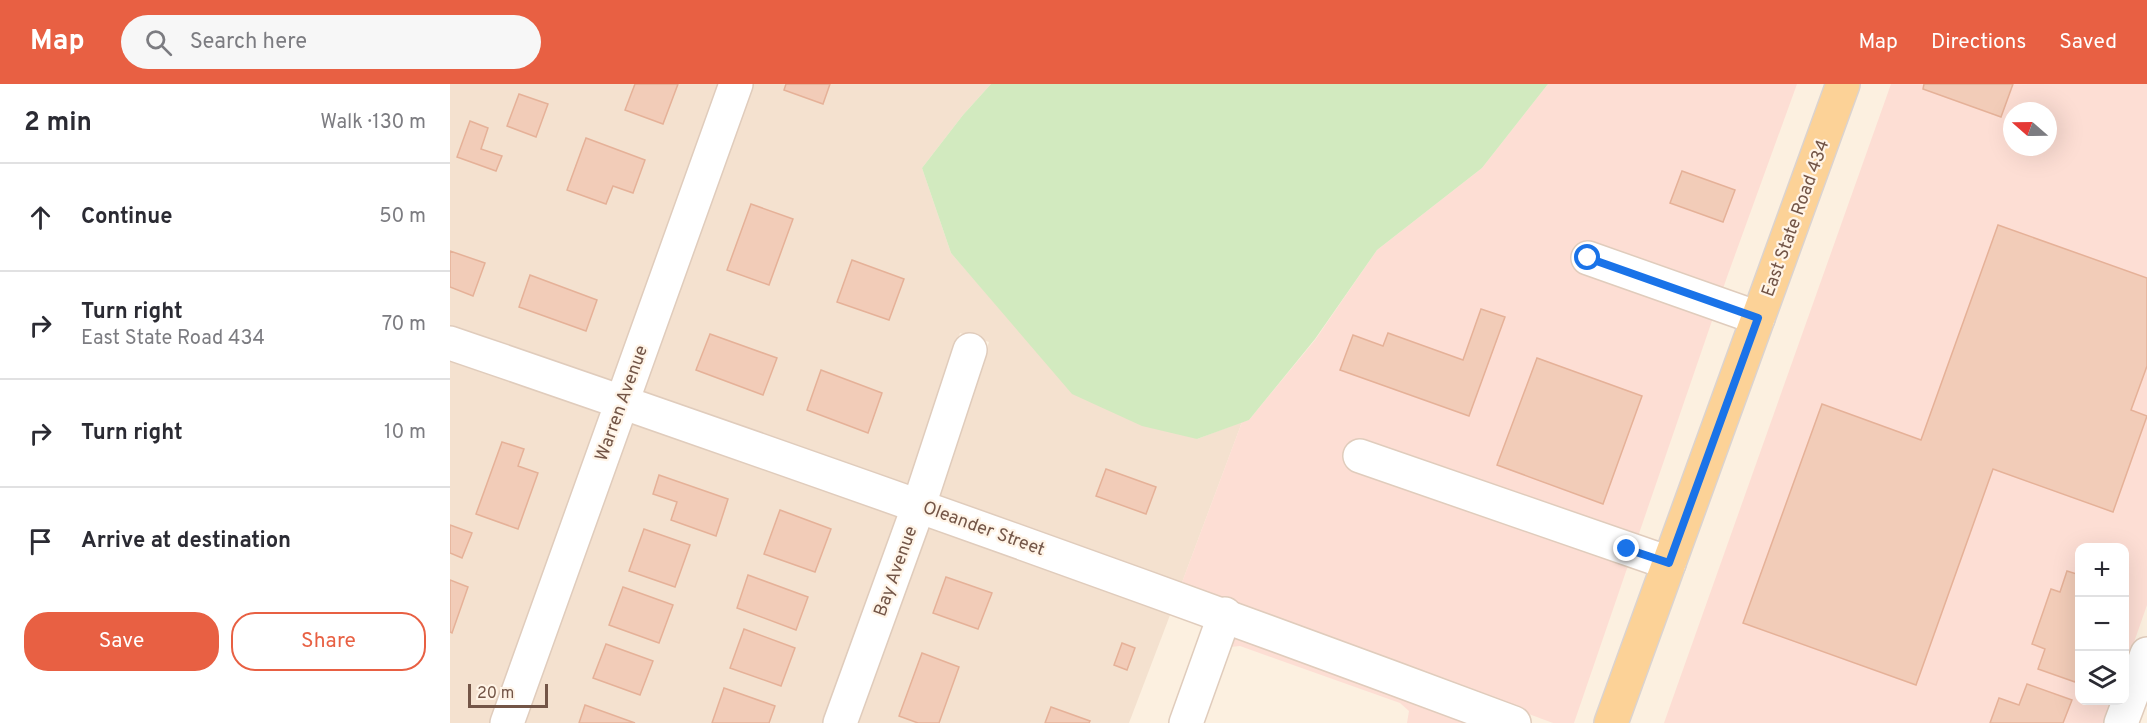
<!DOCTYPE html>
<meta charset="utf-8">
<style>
:root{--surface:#fff;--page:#f7f7f7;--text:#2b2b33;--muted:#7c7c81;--line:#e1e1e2;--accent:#e86043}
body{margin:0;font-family:Overpass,sans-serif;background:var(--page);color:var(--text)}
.controls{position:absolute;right:18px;bottom:18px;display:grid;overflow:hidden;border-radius:12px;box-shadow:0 6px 24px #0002}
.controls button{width:54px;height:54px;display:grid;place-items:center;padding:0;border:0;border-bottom:2px solid var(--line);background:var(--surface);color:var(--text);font:30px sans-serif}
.compass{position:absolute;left:1553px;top:18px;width:54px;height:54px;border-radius:50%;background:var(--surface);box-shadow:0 6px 24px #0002;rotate:290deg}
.scale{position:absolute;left:18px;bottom:15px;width:80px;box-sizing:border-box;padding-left:6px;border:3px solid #735547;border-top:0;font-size:16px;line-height:21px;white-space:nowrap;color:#735547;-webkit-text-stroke:4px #fff4e7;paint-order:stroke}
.stop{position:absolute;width:18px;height:18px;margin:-14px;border:4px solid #1a73e8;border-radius:50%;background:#fff}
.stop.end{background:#1a73e8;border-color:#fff;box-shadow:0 2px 6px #0008}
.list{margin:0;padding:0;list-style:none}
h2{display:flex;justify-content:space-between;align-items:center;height:78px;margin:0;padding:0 24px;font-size:26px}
h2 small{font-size:20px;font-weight:400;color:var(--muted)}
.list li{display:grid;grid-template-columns:39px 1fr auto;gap:18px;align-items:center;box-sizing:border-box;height:108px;padding:0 24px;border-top:2px solid var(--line)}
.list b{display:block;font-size:22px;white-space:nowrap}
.list p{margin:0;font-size:20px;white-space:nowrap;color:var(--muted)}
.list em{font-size:20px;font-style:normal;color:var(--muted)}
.actions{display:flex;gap:12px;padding:18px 24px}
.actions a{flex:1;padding:14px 0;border:2px solid var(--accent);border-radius:24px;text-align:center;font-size:21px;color:var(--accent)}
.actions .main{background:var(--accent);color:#fff}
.icon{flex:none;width:33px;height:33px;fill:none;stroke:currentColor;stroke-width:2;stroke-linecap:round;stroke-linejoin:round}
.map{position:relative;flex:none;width:1697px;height:639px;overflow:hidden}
header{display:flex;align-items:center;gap:36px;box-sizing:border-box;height:84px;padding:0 30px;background:var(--accent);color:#fff}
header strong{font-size:28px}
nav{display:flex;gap:33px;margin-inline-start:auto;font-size:21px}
.search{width:420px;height:54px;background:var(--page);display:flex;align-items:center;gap:15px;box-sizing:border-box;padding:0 21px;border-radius:33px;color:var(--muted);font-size:22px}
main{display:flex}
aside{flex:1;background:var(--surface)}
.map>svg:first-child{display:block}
.residential{fill:#f4e1cf}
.commercial{fill:#fdded4;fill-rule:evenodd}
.green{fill:#d2eabf}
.building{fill:#f2ccb8;stroke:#e5b198;stroke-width:1.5}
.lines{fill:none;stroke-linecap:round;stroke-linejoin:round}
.minor-casing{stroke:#e0ccbc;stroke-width:36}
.major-casing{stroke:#dbd3cf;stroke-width:36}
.minor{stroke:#fff;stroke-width:33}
.major{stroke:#fcd297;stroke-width:33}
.route{stroke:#1a73e8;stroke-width:8}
.labels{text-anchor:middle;stroke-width:4.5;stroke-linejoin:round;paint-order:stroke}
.street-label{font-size:18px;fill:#735547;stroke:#fff4e7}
</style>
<header>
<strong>Map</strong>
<div class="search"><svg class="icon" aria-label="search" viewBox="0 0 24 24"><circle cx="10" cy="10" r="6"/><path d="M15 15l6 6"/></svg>Search here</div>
<nav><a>Map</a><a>Directions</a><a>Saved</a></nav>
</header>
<main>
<aside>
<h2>2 min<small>Walk · 130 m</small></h2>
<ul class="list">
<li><svg class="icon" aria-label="ahead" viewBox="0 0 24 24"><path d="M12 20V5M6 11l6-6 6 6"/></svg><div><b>Continue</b></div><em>50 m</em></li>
<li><svg class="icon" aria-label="right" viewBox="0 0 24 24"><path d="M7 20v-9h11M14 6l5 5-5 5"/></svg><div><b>Turn right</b><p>East State Road 434</p></div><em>70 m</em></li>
<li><svg class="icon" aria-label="right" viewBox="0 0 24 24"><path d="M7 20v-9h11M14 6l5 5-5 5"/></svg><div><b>Turn right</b></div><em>10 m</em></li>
<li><svg class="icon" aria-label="arrive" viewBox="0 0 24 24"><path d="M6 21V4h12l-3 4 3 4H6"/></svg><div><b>Arrive at destination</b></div></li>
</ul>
<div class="actions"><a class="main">Save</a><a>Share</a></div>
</aside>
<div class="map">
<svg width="1697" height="639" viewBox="0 0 1697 639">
<rect width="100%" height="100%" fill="#fcf0e0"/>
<g class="residential">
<path d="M0 0H270L161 300 0 245Z"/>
<path d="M303 0H541L513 31 472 84 501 169 559 235 747 355 792 338 731 501 487 413 539 258 510 249 458 403 190 310Z"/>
<path d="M0 274 152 326 40 639H0Z"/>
<path d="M181 336 449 429 374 639H73Z"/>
<path d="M478 439 722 526 679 639H407Z"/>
</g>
<g class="commercial">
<path d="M1098 0H1347L1277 193 1124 639H1103L731 501 792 338 799 336 865 256 927 166 1032 84Z"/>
<path d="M1441 0H1697V521L1682 564 1675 586 1674 464H1630V616L1663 617 1655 639H1214ZM1562 27H1598V63H1562Z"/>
<path d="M785 549 1026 639H957L959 627 950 619 790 562 780 563Z"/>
</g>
<path class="green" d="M541 0H1098L1032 84 927 166 865 255 799 336 747 355 692 342 622 310 501 169 472 84 513 31Z"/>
<g class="building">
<path d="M185 0H228L213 40 175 26Z"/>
<path d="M336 0H380L373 20 334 6Z"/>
<path d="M1474 0H1563L1551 33 1473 5Z"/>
<path d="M69 10 98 20 86 53 57 42Z"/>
<path d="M20 37 38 44 31 65 52 72 46 87 7 73Z"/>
<path d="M136 54 195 76 183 109 163 102 156 120 117 106Z"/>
<path d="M1232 87 1285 106 1273 138 1220 119Z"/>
<path d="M301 120 343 135 319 201 277 186Z"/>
<path d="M1548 141 1697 194V282L1681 326 1697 332 1663 428 1543 385 1466 601 1293 539 1372 320 1471 356Z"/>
<path d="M0 167 35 179 23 212 0 203Z"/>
<path d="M402 176 454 195 439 236 387 218Z"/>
<path d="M80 191 147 216 136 247 69 223Z"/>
<path d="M1031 225 1055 233 1019 332 890 286 903 251 933 262 938 249 1013 276Z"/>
<path d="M260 250 327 274 313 311 246 286Z"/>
<path d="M1087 274 1192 312 1153 420 1047 381Z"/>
<path d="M371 286 432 309 418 349 357 326Z"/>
<path d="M52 358 74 365 68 382 88 389 68 445 26 430Z"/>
<path d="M656 385 706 403 696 430 646 412Z"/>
<path d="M209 391 278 415 266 452 221 436 227 418 203 410Z"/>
<path d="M330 426 381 445 365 488 314 470Z"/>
<path d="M0 441 22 449 12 474 0 469Z"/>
<path d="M194 445 240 461 225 503 179 487Z"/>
<path d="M1617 487 1630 491V585L1625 598 1588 585 1595 565 1582 560 1601 505 1610 508Z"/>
<path d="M298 491 358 513 346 546 287 524Z"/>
<path d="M496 493 542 509 528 545 483 529Z"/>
<path d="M0 496 18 503 2 549 0 548Z"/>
<path d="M173 503 223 521 209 559 159 541Z"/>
<path d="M294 545 345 564 331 602 280 584Z"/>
<path d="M672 559 685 564 677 586 664 581Z"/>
<path d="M156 560 203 577 190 611 143 594Z"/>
<path d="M472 569 509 583 489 639H468L449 632Z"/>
<path d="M1577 600 1622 616 1613 639H1540L1549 614 1569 621Z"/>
<path d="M274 604 325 622 319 639H262Z"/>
<path d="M135 621 185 639H129Z"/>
<path d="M601 623 640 637 639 639H595Z"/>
</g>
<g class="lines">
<g class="minor-casing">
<g id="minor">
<path d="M1138 174 1308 234"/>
<path d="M0 259C357 381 711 507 1064 639"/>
<path d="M910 372 1219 479"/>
<path d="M57 639 286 0"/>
<path d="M390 639 469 421 520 266"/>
<path d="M736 639 775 530"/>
<path d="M1671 639 1697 570"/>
</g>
</g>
<g class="major-casing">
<path id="major" d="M1161 639 1393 0"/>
</g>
<use href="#minor" class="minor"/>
<use href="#major" class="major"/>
</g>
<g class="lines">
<path class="route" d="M1138 174 1308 234 1219 479 1177 465"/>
</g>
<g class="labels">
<g class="street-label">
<text transform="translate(1345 134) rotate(-70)" y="6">East State Road 434</text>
<text transform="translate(171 319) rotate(-70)" y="6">Warren Avenue</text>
<text transform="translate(534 444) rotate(20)" y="6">Oleander Street</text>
<text transform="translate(445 487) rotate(-70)" y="6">Bay Avenue</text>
</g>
</g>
</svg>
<div class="controls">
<button>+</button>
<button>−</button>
<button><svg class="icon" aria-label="layers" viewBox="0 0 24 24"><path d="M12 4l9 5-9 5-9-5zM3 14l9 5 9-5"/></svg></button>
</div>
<svg class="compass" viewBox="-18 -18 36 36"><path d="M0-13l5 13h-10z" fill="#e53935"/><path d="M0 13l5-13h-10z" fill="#7c7c81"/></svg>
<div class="scale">20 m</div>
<div class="stop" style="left:1138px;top:174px"></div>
<div class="stop end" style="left:1177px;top:465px"></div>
</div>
</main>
